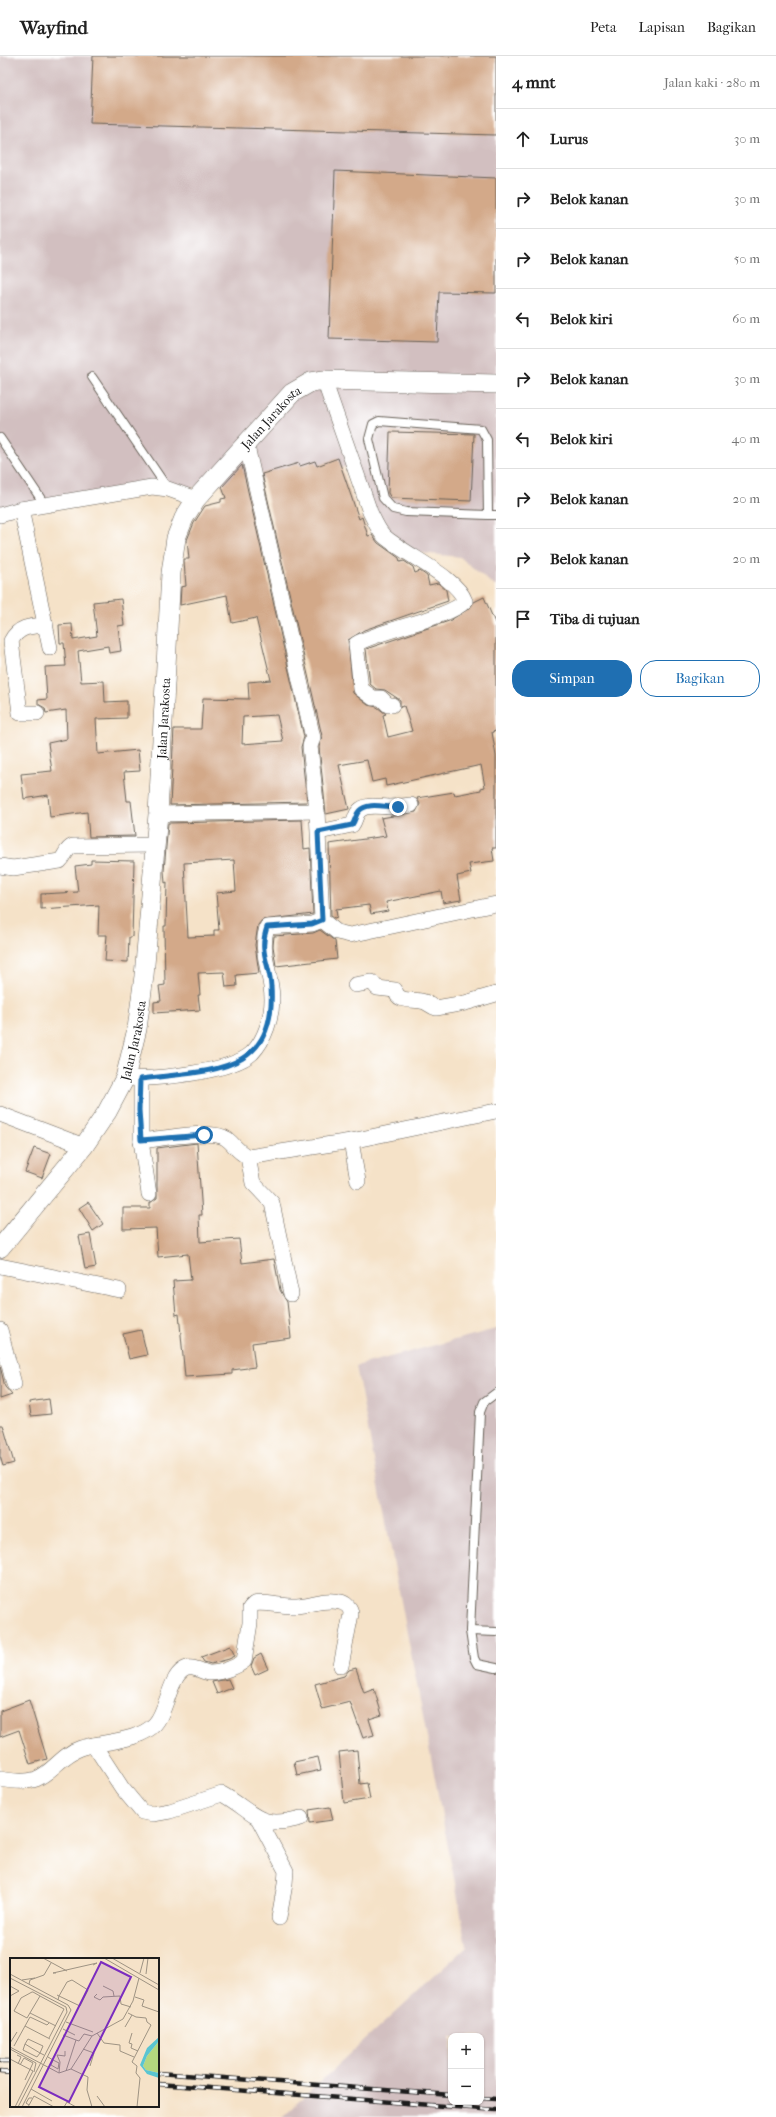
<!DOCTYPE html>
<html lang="id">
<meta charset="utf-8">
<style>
:root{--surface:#fff;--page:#f2f2f2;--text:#222;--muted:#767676;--line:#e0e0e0;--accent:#1f6fb2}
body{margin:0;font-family:"IM FELL French Canon",serif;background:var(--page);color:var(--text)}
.controls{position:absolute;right:12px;bottom:12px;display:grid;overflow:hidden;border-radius:8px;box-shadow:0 1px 3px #0004}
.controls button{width:36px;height:36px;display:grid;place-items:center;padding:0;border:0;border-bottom:1px solid var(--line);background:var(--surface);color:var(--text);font:20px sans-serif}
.stop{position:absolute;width:12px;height:12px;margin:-9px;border:3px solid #1f6fb2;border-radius:50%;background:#fff}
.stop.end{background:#1f6fb2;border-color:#fff;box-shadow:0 1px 4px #0008}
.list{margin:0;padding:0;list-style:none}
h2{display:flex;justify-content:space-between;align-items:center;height:52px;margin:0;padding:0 16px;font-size:17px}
h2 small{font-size:13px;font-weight:400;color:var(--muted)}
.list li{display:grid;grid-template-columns:26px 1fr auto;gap:12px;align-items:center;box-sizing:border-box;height:60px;padding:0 16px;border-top:1px solid var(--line)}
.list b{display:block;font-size:15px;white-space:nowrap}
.list em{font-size:13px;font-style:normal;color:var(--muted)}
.actions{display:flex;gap:8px;padding:12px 16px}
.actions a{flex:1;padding:9px 0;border:1px solid var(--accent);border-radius:16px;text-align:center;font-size:14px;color:var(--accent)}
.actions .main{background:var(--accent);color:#fff}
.icon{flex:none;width:22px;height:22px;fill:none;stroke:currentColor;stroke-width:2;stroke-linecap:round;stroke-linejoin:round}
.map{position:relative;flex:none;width:496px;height:2061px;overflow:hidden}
header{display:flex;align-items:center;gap:24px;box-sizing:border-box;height:56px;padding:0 20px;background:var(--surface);border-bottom:1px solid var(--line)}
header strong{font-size:19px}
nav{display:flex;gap:22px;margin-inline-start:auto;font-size:14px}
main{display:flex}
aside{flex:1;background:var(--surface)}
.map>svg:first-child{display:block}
.industrial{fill:#d2bfc0;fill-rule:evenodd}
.building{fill:#d3a989;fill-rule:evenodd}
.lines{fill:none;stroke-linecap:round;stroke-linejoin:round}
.service-casing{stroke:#686158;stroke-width:10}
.minor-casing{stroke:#686158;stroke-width:16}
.tertiary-casing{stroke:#686158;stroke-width:20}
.service{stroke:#fff;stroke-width:8}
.minor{stroke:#fff;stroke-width:15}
.tertiary{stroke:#fff;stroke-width:19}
.rail-casing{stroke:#1c1c1c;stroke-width:4.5}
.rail{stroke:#fff;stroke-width:3;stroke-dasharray:9;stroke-linecap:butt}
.route{stroke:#1f6fb2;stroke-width:5}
.labels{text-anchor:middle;stroke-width:3.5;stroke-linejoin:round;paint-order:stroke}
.street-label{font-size:13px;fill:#1c1c1c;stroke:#fff}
.inset-road{fill:none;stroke:#9e9383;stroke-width:1}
.view{fill:#7b2cbf;fill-opacity:0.15;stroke:#7b2cbf;stroke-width:2}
.inset-edge{fill:none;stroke:#1c1c1c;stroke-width:2}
</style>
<header>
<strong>Wayfind</strong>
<nav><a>Peta</a><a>Lapisan</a><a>Bagikan</a></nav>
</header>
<main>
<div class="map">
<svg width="496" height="2061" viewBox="0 0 496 2061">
<rect width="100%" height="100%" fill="#fff"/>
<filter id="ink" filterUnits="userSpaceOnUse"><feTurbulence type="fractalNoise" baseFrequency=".025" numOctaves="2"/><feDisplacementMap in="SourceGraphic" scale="8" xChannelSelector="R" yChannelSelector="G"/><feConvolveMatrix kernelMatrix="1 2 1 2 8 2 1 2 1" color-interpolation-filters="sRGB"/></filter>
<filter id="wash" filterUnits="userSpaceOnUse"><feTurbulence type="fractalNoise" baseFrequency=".012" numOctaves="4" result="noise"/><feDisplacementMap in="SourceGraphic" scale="16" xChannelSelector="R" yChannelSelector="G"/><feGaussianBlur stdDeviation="0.9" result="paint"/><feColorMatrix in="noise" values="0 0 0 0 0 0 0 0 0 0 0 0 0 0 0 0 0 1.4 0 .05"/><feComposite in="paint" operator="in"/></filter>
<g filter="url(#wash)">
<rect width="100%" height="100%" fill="#f5e2c8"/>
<g class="industrial">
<path d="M0 0H496V531L460 501 391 494 355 410 0 457Z"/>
<path d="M496 1273V2061H282L467 1890 356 1310ZM451 1980H481V2046H451Z"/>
</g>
<g id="blocks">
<g class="building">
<path d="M93 0H496V79L90 68Z"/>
<path d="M335 115 496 122V237L439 236 437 286 329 283Z"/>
<path d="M390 376 474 378 471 445 391 442 388 437Z"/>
<path d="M338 402 359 463 362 461 368 480 372 479 378 487 399 502 400 506 404 505 413 511 415 517 420 515 427 520 429 529 438 527 446 534 448 545 364 574 348 584 353 637 368 649 377 651 386 658 383 659 388 681 412 675 404 650 400 651V644L385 634 376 633 370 628 366 593 449 565 470 552 474 546 484 541 496 569V675L492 676 496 700V792H492L494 805 469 808 471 817 457 820 461 844 443 847 441 835 386 846 388 855 371 858 369 849 336 853 337 861 334 862 331 860 329 788 386 780 381 762 416 756 420 748 417 742 454 736 455 739 481 734V732L485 731 481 709 386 730 385 723 372 726 367 704 339 709 349 753 326 758 319 691 322 680 262 418 299 407 300 410 315 405 317 410Z"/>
<path d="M242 409 304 681 301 691 307 746 170 749 174 673H201L203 642 249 643 248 626 271 624 256 562 232 567 227 539 180 549 181 531 186 530 184 506V503H189L187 484 194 467 205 450 221 446V443L226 442 222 431ZM277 659 283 685 242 688 243 661Z"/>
<path d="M121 543 124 569 118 570 121 595 109 597 108 590 78 595 81 626 104 625 105 646 127 645V662L96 663 98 698 138 694 140 715 124 716 127 745H131L135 780 89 781 87 756 50 761 48 739 24 743 21 718 52 715 48 687 67 683 66 654 46 657 45 652 38 648V644L47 643 45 611 66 610 64 587H60L59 569 72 568 73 584 97 580 93 546Z"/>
<path d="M302 764 304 793 310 792 313 858 262 864 258 869 255 889 259 917 236 919 237 930 226 931 224 916 198 917 200 939H198L200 954 154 957V946L161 945 159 930 165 929 164 870H166L167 826 165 827 164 815 168 767ZM234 804 236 835 216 837 219 874H214V880L188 881 184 807Z"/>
<path d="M91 804 134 805 132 881H129L128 906 105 905 107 879H98L99 849 41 853V838L78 836 75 810 91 808Z"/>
<path d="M320 874 335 885 337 903 276 910 273 890 274 880 313 877Z"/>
<path d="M197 1087 202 1159H199L200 1186 239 1183 242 1207 274 1203 280 1234 287 1246 291 1282 252 1287 255 1311 232 1314V1318L185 1321 179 1258 176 1259 173 1225 191 1224 188 1198 158 1201 156 1172 123 1173V1152H150V1147L157 1142V1092Z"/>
<path d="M34 1092 51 1098 42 1122 25 1116Z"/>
<path d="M88 1146 103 1168 93 1175 79 1152Z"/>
<path d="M90 1178 96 1211 85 1213 79 1180Z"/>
<path d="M141 1274 147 1299 129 1303 123 1278Z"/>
<path d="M0 1310 5 1331 12 1339 0 1343Z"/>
<path d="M49 1343 51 1358 31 1360 29 1346Z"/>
<path d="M0 1369H3L14 1407 3 1410 0 1400Z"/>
<path d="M230 1590 235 1600 229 1603 211 1608 204 1606 201 1601Z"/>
<path d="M261 1598 268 1613 255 1619 251 1610 254 1602Z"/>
<path d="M356 1612 364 1637 374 1633 382 1659 369 1663 374 1679 363 1682 350 1646 322 1653 315 1628 344 1620 349 1614Z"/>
<path d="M228 1623 232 1632 217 1638 212 1626Z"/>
<path d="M29 1644 47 1703 30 1708 19 1674 0 1681V1655Z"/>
<path d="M357 1694 360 1728 367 1727 370 1743 344 1747 339 1696Z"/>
<path d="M318 1701 321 1714 297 1719 294 1706Z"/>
<path d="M330 1751 333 1764 310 1767 309 1754Z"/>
</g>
</g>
</g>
<g filter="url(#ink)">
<use href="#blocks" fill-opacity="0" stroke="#686158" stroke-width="1"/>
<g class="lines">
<g class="service-casing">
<g id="service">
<path d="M92 321 168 433"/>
<path d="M0 382 45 449"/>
<path d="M488 459 487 384 481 373 379 365 373 368 369 383 383 442 393 453 406 456 488 459H496"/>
<path d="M496 1337 484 1346 480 1356 470 1575 474 1602 477 1608 496 1612"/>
<path d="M470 1575 496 1576"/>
</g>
</g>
<g class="minor-casing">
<g id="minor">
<path d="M324 324 370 456C374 464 378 474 384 480 405 499 457 521 465 545 450 562 382 573 356 588L361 633 373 642H381L388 649H392"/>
<path d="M21 453 50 592"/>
<path d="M0 459 21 453 152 431 168 433 196 443"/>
<path d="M37 657H20L11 585C19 570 31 570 46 569"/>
<path d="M158 758 317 755"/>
<path d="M319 776 352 769C356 764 355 759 359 755 366 747 380 751 389 751 397 751 404 750 411 749"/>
<path d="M0 810 13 812 60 805C66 800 65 793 73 790L155 789"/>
<path d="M322 864 337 876 350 879 496 848"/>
<path d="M355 929 372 926 377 932 395 934C398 948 414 942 425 946 429 948 432 951 436 952L465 947 496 938"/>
<path d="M125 1022C153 1024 232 1016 252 997 265 984 272 961 272 943 272 918 259 897 267 871L312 868 322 864 317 755 310 690 313 682 246 386"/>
<path d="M141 1023V1085L149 1138"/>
<path d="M0 1058 84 1090"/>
<path d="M141 1085C160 1083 213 1072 227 1083 237 1091 235 1094 248 1101L351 1085 496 1055"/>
<path d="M351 1085 358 1125"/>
<path d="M248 1101 253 1127 272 1147 291 1238"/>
<path d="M0 1210 119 1234"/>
<path d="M0 1274 14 1328"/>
<path d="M94 1689 122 1732 142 1756 153 1758 170 1755 222 1738C256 1757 257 1774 301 1762"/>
<path d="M0 1723C11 1725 25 1727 36 1723 53 1716 62 1698 81 1692 103 1685 138 1686 155 1668 167 1655 169 1623 183 1614 192 1608 201 1616 210 1617 220 1617 237 1611 244 1605L250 1567V1552L254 1548C262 1545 285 1551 297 1550 311 1549 326 1542 340 1546 346 1547 351 1552 351 1558L341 1610"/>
<path d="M259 1764 286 1815 285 1828 279 1862"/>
</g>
</g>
<g class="tertiary-casing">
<g id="tertiary">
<path id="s1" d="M0 1192 84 1090 107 1056 125 1022 137 973 144 920 158 758 171 517 176 482 184 462 196 443 292 337 311 326 324 324 496 328"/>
</g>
</g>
<use href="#service" class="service"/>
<use href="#minor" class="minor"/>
<use href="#tertiary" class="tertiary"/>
<g class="rail-casing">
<g id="rail">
<path d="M0 2005H11"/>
<path d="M0 2016 11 2017"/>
<path d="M158 2017 451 2039"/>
<path d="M158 2028 496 2054"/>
<path d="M481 2042 496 2043"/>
</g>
</g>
<use href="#rail" class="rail"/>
</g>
</g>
<g class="lines" filter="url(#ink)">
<path class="route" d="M204 1079 141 1084 139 1054 140 1023C206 1014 277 1021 271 931 270 907 258 897 267 871L312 868 322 864 318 776 352 769C356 764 355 759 359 755 368 745 387 752 398 751"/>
</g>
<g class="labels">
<g class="street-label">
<text dy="5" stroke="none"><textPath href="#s1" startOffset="910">Jalan Jarakosta</textPath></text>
<text dy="5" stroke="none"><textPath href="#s1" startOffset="574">Jalan Jarakosta</textPath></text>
<text dy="5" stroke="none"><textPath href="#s1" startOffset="250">Jalan Jarakosta</textPath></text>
</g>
</g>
<g transform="translate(10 1902)">
<rect width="149" height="149" fill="#f5e2c8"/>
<path d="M149 83V115L136 112 133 108 137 98Z" fill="#b4d77f"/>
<path d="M149 79V83L137 98 133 108 136 112 149 115V120L137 116 130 107 137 90Z" fill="#59c5d2"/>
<path class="inset-road" d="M33 0 57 13M94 0 149 32M102 0 149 27M46 15H43L87 5 83 7M130 15 134 0M0 16 58 47 61 52 12 149M136 16 138 0M0 20 56 49M12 22 25 20M19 26 20 22 34 17 41 5M0 28 9 33 0 38M93 28 103 33 104 38M87 36 84 39 90 42 93 39 110 38 111 46 121 49M47 37 49 38 57 24 62 22 78 32 70 48 49 38 48 42M30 38 17 60 4 53 11 40 22 34H23L30 38 54 51 39 80M125 39 134 42 132 48 149 54M20 55 46 68M118 55 126 59 136 60 137 64 141 67 122 104 127 108 126 115 130 120 127 149M56 64 83 74M15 68 40 81M115 69 122 57M53 71 65 77M87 75 94 85 110 87V93M122 75 119 85 122 86 121 90 128 93M53 77 66 82M0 85 7 74M15 86 30 95 27 99 13 92 15 86 18 81 33 88 30 95 34 97M4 88 20 59 37 67 39 65M0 89 49 115 61 111 82 78 113 61 123 43 129 20M0 91 26 105 24 114M73 91 84 95 80 108M110 93 124 99M7 97 11 99 8 106M38 99 43 102 49 105 48 111 41 107 43 102M0 101 23 113 5 149M10 107 14 100 23 105 15 122M61 111 78 119 77 132 82 149M56 113 66 82 69 83 74 76 82 78M49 115 50 104 47 97 55 98V93M21 131 42 143M87 138 95 149M19 147 16 145 19 140H22M8 149 57 54 56 49M18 149 24 138 44 149M54 149 57 144 66 149"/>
<path class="view" d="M91 4 121 19 59 144 29 129Z"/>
<rect width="149" height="149" class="inset-edge"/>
</g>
</svg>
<div class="controls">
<button>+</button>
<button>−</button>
</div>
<div class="stop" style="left:204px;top:1079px"></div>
<div class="stop end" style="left:398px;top:751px"></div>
</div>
<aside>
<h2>4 mnt<small>Jalan kaki · 280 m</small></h2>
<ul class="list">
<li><svg class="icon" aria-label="ahead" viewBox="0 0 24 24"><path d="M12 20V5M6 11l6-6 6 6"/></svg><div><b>Lurus</b></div><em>30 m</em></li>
<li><svg class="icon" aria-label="right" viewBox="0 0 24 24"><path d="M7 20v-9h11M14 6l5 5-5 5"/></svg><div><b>Belok kanan</b></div><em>30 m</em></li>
<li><svg class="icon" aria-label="right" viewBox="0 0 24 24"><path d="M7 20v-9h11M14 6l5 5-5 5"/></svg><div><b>Belok kanan</b></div><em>50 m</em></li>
<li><svg class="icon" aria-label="left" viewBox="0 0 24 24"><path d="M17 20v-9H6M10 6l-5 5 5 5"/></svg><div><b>Belok kiri</b></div><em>60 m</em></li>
<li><svg class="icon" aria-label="right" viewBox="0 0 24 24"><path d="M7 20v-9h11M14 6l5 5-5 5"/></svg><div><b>Belok kanan</b></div><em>30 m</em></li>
<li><svg class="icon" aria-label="left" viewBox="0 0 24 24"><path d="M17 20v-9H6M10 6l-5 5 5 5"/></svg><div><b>Belok kiri</b></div><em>40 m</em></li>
<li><svg class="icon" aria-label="right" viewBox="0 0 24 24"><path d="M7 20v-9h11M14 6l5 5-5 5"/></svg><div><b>Belok kanan</b></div><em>20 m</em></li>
<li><svg class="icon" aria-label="right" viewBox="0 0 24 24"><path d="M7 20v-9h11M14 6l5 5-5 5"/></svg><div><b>Belok kanan</b></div><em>20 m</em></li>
<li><svg class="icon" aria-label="arrive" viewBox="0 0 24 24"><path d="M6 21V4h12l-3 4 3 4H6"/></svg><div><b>Tiba di tujuan</b></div></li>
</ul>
<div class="actions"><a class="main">Simpan</a><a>Bagikan</a></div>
</aside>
</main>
